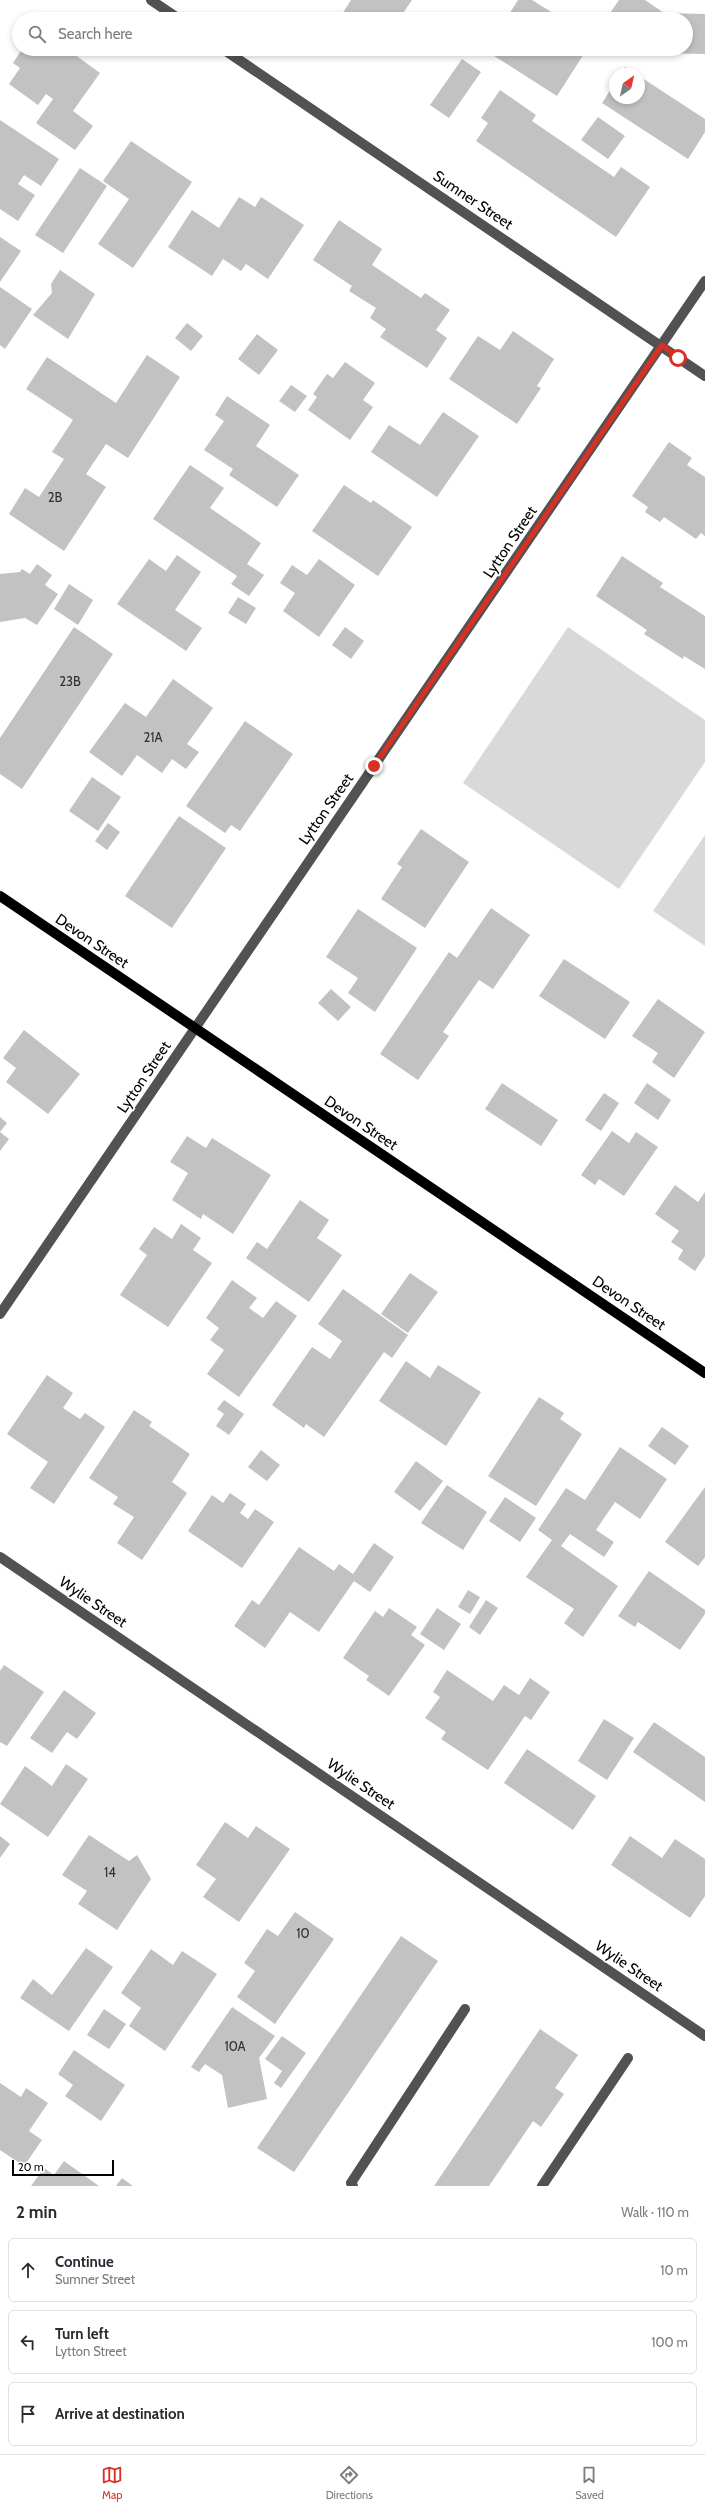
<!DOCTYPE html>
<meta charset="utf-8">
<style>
:root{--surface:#fff;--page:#f2f2f3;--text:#2b2b33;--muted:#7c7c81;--line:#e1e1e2;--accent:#d93025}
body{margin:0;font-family:Cabin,sans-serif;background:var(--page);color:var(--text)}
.compass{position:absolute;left:609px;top:68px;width:36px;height:36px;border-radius:50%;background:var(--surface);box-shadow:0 2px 6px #0003;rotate:34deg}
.scale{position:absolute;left:12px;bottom:10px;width:102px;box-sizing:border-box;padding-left:4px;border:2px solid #000;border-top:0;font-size:11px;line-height:14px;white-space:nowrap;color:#000;-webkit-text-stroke:3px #fff;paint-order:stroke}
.stop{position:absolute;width:12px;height:12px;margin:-9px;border:3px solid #d93025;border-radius:50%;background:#fff}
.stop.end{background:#d93025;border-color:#fff;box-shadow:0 1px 4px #0008}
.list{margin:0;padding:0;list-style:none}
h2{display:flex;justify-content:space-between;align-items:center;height:52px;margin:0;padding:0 16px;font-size:17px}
h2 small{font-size:13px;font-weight:400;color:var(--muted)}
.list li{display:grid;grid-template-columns:26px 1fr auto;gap:12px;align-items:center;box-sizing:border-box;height:64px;margin:0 8px 8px;padding:0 8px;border:1px solid var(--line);border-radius:6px}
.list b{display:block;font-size:15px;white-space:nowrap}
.list p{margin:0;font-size:13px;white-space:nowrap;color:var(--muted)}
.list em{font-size:13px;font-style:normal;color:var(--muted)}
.icon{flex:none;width:22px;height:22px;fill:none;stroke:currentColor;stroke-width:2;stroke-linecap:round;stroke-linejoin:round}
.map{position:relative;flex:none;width:705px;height:2186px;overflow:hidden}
.search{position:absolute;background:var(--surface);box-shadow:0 2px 6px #0003;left:12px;right:12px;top:12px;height:44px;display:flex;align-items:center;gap:10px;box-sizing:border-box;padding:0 14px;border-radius:22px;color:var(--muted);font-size:15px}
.sheet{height:268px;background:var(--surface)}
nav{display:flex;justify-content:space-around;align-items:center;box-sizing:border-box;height:56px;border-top:1px solid var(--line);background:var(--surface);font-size:11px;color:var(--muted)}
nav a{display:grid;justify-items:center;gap:2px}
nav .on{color:var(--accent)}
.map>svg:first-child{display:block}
.pitch{fill:#d9d9d9}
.building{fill:#c2c2c2}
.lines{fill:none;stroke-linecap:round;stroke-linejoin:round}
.minor{stroke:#525252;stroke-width:10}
.major{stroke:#000;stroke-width:10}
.route{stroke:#d93025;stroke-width:5}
.labels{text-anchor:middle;stroke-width:3.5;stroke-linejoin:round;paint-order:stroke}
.number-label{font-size:13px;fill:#303030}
.street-label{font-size:15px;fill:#000;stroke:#fff}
</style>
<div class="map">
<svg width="705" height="2186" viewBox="0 0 705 2186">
<rect width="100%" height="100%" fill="#fff"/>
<g class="pitch">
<path d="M568 627 705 720V762L619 889 463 783Z"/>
<path d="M705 835V946L653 911Z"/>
</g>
<g class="building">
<path d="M351 0H412L399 19H339Z"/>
<path d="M518 0H532L556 15 554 19H506Z"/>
<path d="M619 0H645L664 13 705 14V54L654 53 649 49H686V19H606Z"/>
<path d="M22 49H67L100 73 73 111 93 126 75 150 36 123 53 99 46 94 38 105 9 84 20 68 13 63Z"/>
<path d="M494 49H587L557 96 491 54Z"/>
<path d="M462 59 481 72 449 118 430 105Z"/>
<path d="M625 67 636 74H621Z"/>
<path d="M639 76 705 119V132L688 159 602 103 615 83V98H639Z"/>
<path d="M500 90 536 115 532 121 614 177 621 167 650 187 616 237 476 141 488 123 481 118Z"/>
<path d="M598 117 625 136 608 159 581 140Z"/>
<path d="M0 120 59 159 41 186 24 175 18 184 35 195 18 221 0 209Z"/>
<path d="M131 141 192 182 133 268 98 244 129 199 103 181Z"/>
<path d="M80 168 107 186 63 253 35 235Z"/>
<path d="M239 197 255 207 261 197 304 225 268 279 246 264 241 271 223 259 212 276 168 247 192 210 219 228Z"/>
<path d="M339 220 382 249 372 265 421 298 425 293 450 310 436 330 447 338 427 368 380 337 386 329 370 318 376 308 349 291 352 286 313 260Z"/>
<path d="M0 237 21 251 0 282Z"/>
<path d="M60 270 95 294 68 339 33 315 52 293 51 284Z"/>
<path d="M0 287 32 309 5 349 0 345Z"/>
<path d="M187 323 203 336 191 351 175 338Z"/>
<path d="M513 331 554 359 537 386 541 388 517 424 449 379 478 336 500 350Z"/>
<path d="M257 334 278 350 259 375 238 359Z"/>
<path d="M147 355 180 377 128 458 106 444 86 474 106 487 64 551 9 514 25 488 39 497 64 459 52 452 73 420 26 389 47 357 116 403Z"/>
<path d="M345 362 375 383 363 400 373 407 350 440 308 410 317 397 313 394 327 374 333 378Z"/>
<path d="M291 385 307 396 295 412 279 401Z"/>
<path d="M227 396 270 425 256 446 299 475 277 507 229 475 233 469 204 450 224 421 215 415Z"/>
<path d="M443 412 479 436 437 497 371 452 389 425 420 445Z"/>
<path d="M669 442 692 458 687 465 705 477V536L701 533 696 539 664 517 660 522 645 512 648 507 632 496Z"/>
<path d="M190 465 224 488 210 508 261 543 247 564 264 575 249 596 231 584 237 576 153 519Z"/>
<path d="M344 485 371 503 373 500 412 527 378 576 312 531Z"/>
<path d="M177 555 201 572 175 610 202 628 186 651 117 604 149 559 166 571Z"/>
<path d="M622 556 663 583 660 587 705 616V669L684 656 683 659 644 634 647 630 596 596Z"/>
<path d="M319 559 355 585 319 637 283 611 295 593 280 583 292 565 307 575Z"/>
<path d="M37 564 52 575 45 585 58 594 37 625 25 618 0 622V574L20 572 22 569 30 574Z"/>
<path d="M69 584 93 600 78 625 54 609Z"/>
<path d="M238 597 256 608 246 624 228 613Z"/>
<path d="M74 627 113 654 22 789 0 774V738Z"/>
<path d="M345 627 364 641 351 659 332 645Z"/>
<path d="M173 679 213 708 187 744 199 752 186 769 172 759 162 773 137 755 122 776 89 752 125 703 146 717Z"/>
<path d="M245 721 293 754 240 831 231 825 225 833 186 806Z"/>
<path d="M92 777 121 797 98 831 69 811Z"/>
<path d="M179 816 226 848 172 928 125 896Z"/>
<path d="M108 823 120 832 107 850 95 841Z"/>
<path d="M421 829 469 862 425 928 381 899 402 867 397 864Z"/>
<path d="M491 908 530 935 493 989 479 980 443 1032 449 1036 418 1080 380 1054 449 952 457 958Z"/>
<path d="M358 909 417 948 375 1012 348 993 358 978 326 957Z"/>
<path d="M564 959 630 1002 605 1039 539 996Z"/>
<path d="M331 989 351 1007 338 1021 318 1003Z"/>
<path d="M658 999 705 1032 674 1078 652 1062 658 1053 632 1036Z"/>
<path d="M24 1030 80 1074 48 1114 6 1082 16 1068 3 1058Z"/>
<path d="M502 1083 558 1120 541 1146 485 1109Z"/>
<path d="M647 1083 671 1100 658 1120 634 1103Z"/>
<path d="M604 1093 619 1103 601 1131 585 1120Z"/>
<path d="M0 1117 7 1123 0 1132 9 1139 0 1151Z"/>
<path d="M612 1131 629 1143 636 1132 658 1147 624 1196 599 1179 595 1185 581 1175Z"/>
<path d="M187 1136 206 1148 212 1138 271 1175 233 1234 203 1214 201 1219 172 1200 188 1173 170 1162Z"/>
<path d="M675 1185 698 1202 705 1192V1256L695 1271 678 1259 683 1250 671 1242 679 1231 655 1214Z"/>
<path d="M300 1200 329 1220 317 1238 342 1255 309 1302 246 1258 257 1242 267 1249Z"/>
<path d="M181 1224 201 1238 193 1250 212 1263 168 1327 120 1295 147 1255 139 1249 154 1227 172 1239Z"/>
<path d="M410 1273 438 1292 408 1333 381 1314Z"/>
<path d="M232 1280 257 1298 249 1308 263 1318 276 1301 297 1316 239 1397 207 1374 224 1350 210 1340 219 1328 206 1318Z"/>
<path d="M343 1289 408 1335 392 1358 384 1352 324 1437 306 1424 304 1428 272 1405 312 1347 330 1359 342 1341 318 1324Z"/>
<path d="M406 1361 430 1378 438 1365 481 1392 446 1446 379 1401Z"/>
<path d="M47 1375 73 1393 63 1408 80 1419 85 1413 105 1427 54 1504 30 1488 48 1462 7 1434Z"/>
<path d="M539 1397 564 1413 560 1419 582 1434 536 1506 488 1476Z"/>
<path d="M224 1400 244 1414 229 1435 216 1426 224 1414 217 1409Z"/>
<path d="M134 1410 152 1422 149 1426 190 1454 172 1482 187 1493 142 1560 117 1543 134 1517 113 1504 118 1497 89 1478Z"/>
<path d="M662 1427 689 1446 675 1465 648 1446Z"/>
<path d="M620 1447 667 1479 640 1519 615 1502 596 1530 614 1542 604 1557 570 1534 561 1546 618 1586 583 1637 564 1623 574 1609 526 1577 552 1540 538 1530 566 1488 585 1500Z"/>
<path d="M261 1450 280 1465 267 1481 248 1467Z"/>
<path d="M416 1461 443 1481 420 1511 394 1492Z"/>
<path d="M447 1485 487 1512 463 1550 421 1523Z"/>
<path d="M705 1487V1557L698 1566 665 1542Z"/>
<path d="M230 1493 246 1504 240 1513 248 1519 255 1509 274 1522 242 1568 188 1531 212 1495 223 1503Z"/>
<path d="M505 1497 536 1518 520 1542 489 1521Z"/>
<path d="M374 1543 394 1557 370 1592 354 1581 319 1632 290 1612 265 1648 234 1626 252 1600 259 1605 299 1547 334 1571 339 1564 353 1574Z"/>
<path d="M649 1571 705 1610V1614L680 1650 638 1622 635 1627 618 1616Z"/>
<path d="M468 1590 480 1597 470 1614 458 1607Z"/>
<path d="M486 1600 498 1608 480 1635 469 1627Z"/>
<path d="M389 1608 417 1627 411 1635 425 1645 389 1696 366 1680 369 1676 343 1658 375 1611 383 1617Z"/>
<path d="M437 1608 461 1624 444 1650 420 1634Z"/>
<path d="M4 1665 44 1692 7 1746 0 1742V1671Z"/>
<path d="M447 1670 493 1701 504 1685 519 1695 530 1678 550 1692 531 1720 525 1716 488 1770 441 1739 446 1732 425 1718 440 1697 433 1692Z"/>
<path d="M64 1690 96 1713 77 1739 67 1732 52 1753 30 1738Z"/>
<path d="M604 1719 634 1738 607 1780 578 1761Z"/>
<path d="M654 1722 705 1757V1802L633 1752Z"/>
<path d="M527 1749 596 1796 573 1830 504 1783Z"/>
<path d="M66 1764 88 1779 48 1837 0 1804 25 1766 52 1786Z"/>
<path d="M225 1822 248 1838 256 1826 290 1849 239 1922 203 1897 216 1879 196 1865Z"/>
<path d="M89 1835 129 1861 137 1855 151 1879 117 1930 78 1904 87 1891 62 1875Z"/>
<path d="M0 1836 10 1844 0 1858Z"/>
<path d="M630 1836 662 1858 675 1839 705 1859V1896L690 1918 611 1865Z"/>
<path d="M295 1912 334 1939 275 2024 237 1997 255 1971 244 1963 267 1929 278 1936Z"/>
<path d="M401 1936 438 1961 294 2172 257 2148Z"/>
<path d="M86 1948 113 1967 69 2031 20 1998 33 1979 52 1995Z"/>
<path d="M151 1949 173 1965 182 1951 217 1974 165 2051 129 2026 141 2008 121 1993Z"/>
<path d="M232 2007 275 2036 259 2058 267 2099 228 2108 222 2075 205 2064 199 2072 191 2067Z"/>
<path d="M104 2009 126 2024 109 2049 87 2035Z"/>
<path d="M540 2029 578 2055 555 2088 564 2094 541 2127 533 2121 489 2186H434Z"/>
<path d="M282 2036 306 2053 281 2088 274 2083 282 2071 265 2059Z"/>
<path d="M74 2050 125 2085 101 2121 65 2096 73 2085 58 2074Z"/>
<path d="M0 2083 21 2097 26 2088 48 2103 29 2131 42 2140 24 2166 0 2150Z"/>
<path d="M64 2161 99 2186H31L44 2168 54 2175Z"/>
<path d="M122 2178 133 2186H116Z"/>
</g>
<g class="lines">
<g class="minor">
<path d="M151 0 179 19"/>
<path d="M223 49 705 376"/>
<path d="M0 1314 705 281"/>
<path d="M0 1557 705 2036"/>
<path d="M353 2186 351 2183 465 2009"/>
<path d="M542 2186 628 2058"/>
</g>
<path class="major" d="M0 896 705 1373"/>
</g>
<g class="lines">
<path class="route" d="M374 766 662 345 678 358"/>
</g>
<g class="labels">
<g class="number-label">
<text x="55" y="502">2B</text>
<text x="70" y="686">23B</text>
<text x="153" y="742">21A</text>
<text x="110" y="1877">14</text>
<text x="303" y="1938">10</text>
<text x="235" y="2051">10A</text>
</g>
<g class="street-label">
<text transform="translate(473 200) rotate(34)" y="5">Sumner Street</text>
<text transform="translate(510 542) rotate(-56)" y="5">Lytton Street</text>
<text transform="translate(326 809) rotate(-55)" y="5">Lytton Street</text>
<text transform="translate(92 941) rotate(34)" y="5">Devon Street</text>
<text transform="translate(144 1077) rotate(-56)" y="5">Lytton Street</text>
<text transform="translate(361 1123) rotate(34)" y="5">Devon Street</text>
<text transform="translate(629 1303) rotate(34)" y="5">Devon Street</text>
<text transform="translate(93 1602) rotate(34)" y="5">Wylie Street</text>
<text transform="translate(361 1784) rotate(34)" y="5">Wylie Street</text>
<text transform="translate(629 1966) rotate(34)" y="5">Wylie Street</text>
</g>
</g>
</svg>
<svg class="compass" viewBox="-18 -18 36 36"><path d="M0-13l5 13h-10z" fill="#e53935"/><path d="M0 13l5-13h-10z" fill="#7c7c81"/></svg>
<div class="scale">20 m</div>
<div class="stop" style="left:678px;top:358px"></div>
<div class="stop end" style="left:374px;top:766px"></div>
<div class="search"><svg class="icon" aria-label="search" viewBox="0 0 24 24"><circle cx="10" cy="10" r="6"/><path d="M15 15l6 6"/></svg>Search here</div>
</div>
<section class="sheet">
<h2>2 min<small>Walk · 110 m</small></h2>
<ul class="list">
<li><svg class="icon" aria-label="ahead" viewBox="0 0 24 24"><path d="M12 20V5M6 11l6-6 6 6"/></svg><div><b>Continue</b><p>Sumner Street</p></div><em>10 m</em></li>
<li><svg class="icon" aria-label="left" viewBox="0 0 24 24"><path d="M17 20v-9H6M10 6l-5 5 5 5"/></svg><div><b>Turn left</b><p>Lytton Street</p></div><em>100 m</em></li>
<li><svg class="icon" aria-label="arrive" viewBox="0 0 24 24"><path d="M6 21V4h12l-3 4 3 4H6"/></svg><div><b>Arrive at destination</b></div></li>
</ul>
</section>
<nav>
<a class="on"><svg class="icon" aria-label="map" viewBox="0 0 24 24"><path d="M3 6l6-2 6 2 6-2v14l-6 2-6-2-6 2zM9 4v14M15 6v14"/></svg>Map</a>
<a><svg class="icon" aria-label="directions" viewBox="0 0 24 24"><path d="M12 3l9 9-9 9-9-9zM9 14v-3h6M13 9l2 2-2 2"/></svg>Directions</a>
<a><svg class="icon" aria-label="saved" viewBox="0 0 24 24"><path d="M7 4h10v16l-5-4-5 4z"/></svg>Saved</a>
</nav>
